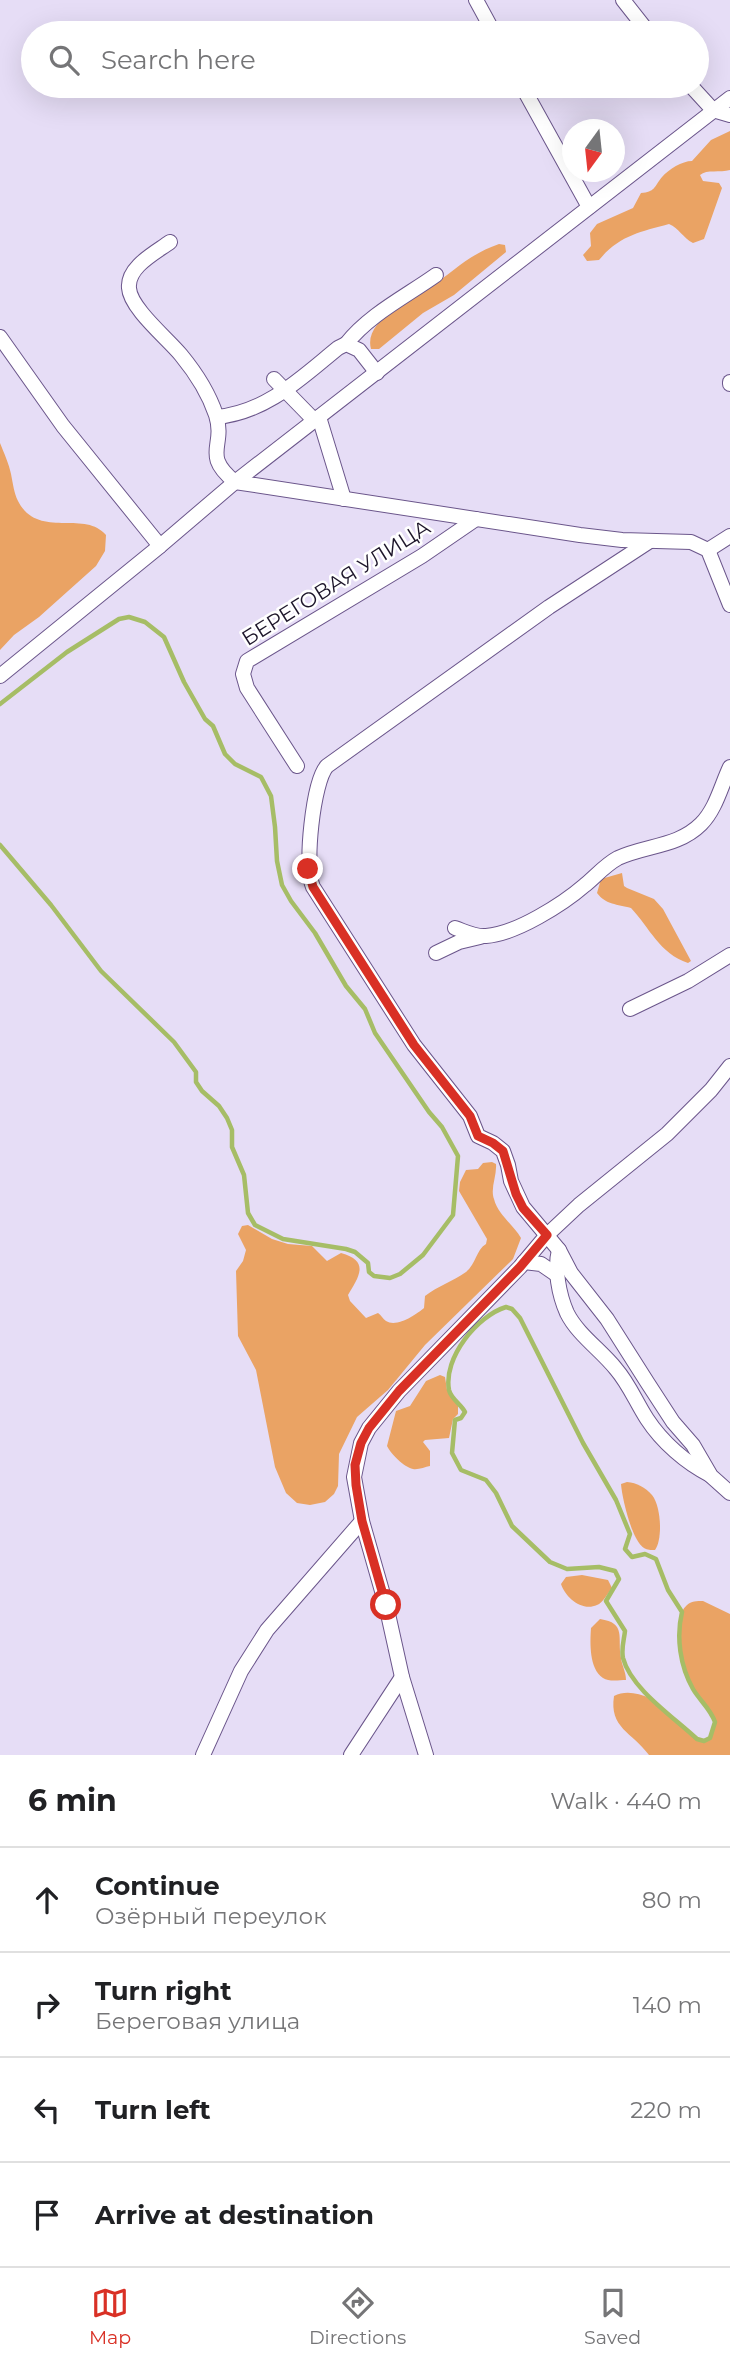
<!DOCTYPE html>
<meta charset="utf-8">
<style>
:root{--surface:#fff;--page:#f2f2f2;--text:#202124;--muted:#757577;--line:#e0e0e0;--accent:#d93025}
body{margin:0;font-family:Montserrat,sans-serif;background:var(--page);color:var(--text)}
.compass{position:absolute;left:562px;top:119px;width:63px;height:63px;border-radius:50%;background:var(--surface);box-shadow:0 7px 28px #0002;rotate:195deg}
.stop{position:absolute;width:21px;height:21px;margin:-16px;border:5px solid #d93025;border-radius:50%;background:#fff}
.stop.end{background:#d93025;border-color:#fff;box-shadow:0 2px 7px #0008}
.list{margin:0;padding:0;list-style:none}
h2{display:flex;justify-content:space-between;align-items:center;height:91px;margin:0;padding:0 28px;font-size:30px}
h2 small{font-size:23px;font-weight:400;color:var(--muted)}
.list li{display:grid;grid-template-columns:46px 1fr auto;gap:21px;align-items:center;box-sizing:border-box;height:105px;padding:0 28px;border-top:2px solid var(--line)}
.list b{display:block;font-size:26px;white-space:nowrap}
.list p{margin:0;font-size:23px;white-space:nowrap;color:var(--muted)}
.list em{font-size:23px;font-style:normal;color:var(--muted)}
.icon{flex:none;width:38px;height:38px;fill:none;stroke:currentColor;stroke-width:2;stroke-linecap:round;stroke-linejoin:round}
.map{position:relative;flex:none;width:730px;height:1755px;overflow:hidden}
.search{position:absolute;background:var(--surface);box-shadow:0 7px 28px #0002;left:21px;right:21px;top:21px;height:77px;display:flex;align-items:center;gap:18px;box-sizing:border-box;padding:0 24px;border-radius:38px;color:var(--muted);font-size:26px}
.sheet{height:511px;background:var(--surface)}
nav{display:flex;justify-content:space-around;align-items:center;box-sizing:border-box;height:98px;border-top:2px solid var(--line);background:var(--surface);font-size:19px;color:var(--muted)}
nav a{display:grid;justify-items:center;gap:4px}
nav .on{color:var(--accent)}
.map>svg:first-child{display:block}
.green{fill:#eaa364}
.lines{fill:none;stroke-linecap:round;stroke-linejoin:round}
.stream{stroke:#a6bd66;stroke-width:4.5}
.minor-casing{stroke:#6b568b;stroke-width:16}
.minor{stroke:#fff;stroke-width:14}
.route{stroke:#d93025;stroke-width:9}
.labels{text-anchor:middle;stroke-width:5;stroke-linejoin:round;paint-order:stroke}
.street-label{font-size:21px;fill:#1d152a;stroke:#fff}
</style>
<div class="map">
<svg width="730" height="1755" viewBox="0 0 730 1755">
<rect width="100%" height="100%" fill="#e6ddf6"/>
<g class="green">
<path d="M730 131V170C720 173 707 169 700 175L703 181 719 183 722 188 704 239 693 243C683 238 679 228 669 224 639 232 619 236 599 260L587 261 583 255 591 246 590 233 597 224 633 208 641 193C655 192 654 187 662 177 669 169 682 161 692 161L711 140Z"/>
<path d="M499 244 505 245 506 252 454 295 423 313 379 349H371C363 320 412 300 431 287 455 270 470 254 499 244Z"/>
<path d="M0 443C4 453 9 464 11 474 13 484 14 493 18 501 38 540 84 509 106 535L105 551 96 566 39 617 14 635 0 650Z"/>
<path d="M622 873 624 886 627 888 654 899 663 909 691 961 688 963C660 954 649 927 631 908 617 904 606 905 597 893L601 879Z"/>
<path d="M492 1162 496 1164C497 1176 490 1188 494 1199 498 1215 513 1224 521 1238L513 1259 425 1345 388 1390 357 1417 339 1454 338 1486 334 1494 325 1502 310 1505 297 1503 286 1493 275 1467 256 1370 238 1336 236 1271 243 1261 246 1250 238 1234 242 1226 248 1225 272 1239 288 1244 312 1246 327 1261 341 1253C371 1261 358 1278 348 1295L350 1301 366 1318 378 1313C381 1315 383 1319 386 1321 397 1328 417 1314 424 1308L425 1296C438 1286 453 1281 466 1272 476 1264 476 1250 486 1244L487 1239 459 1191 460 1182 466 1170 478 1169 483 1163Z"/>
<path d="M440 1375 445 1377 447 1390 458 1406V1414L453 1419 449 1438 425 1440 423 1442 430 1451V1466C425 1467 418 1470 413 1469 404 1467 391 1454 387 1446L396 1411 410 1406 426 1381Z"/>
<path d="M627 1482C637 1483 645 1487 652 1495 661 1506 663 1539 655 1550 650 1550 648 1550 644 1548 632 1541 622 1498 621 1484Z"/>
<path d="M582 1575 608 1580 612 1588C607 1594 603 1603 597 1605 582 1612 565 1597 561 1584L566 1577Z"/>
<path d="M703 1601 730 1614V1755H649C632 1732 609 1728 614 1696 625 1690 638 1693 650 1698L697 1739 704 1741 710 1738 715 1722C710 1708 701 1701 694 1690 683 1672 669 1620 687 1605 691 1601 697 1601 703 1601Z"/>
<path d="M600 1619C627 1623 617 1638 621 1658 622 1666 626 1672 626 1680 619 1680 609 1682 603 1678 589 1669 590 1642 591 1628Z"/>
</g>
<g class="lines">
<g class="stream">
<path d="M0 704 67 652 119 619 129 617 145 622 164 637 184 682 205 719 213 726 225 754 235 764 261 777 271 796 275 827 277 861 282 885 291 901 315 933 346 986 365 1009 375 1033 429 1112 442 1127 458 1156 453 1215 423 1255 400 1274 390 1278 374 1276 369 1272 368 1263 355 1252 346 1249 283 1239 255 1225 248 1213 244 1175 232 1147V1130L227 1118 219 1106 202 1091 196 1082V1072L174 1042 101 971 51 905 0 845"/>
<path d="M506 1307 512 1309 520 1318 583 1443 616 1500 630 1534 625 1549 632 1557 645 1554 656 1559 668 1590 682 1612C676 1637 680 1666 693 1689 700 1701 710 1708 715 1722L710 1738 704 1741 697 1739C675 1718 631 1689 623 1658 621 1649 624 1640 625 1631L606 1601 619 1579 615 1571 599 1567 567 1569 550 1562 512 1526 496 1493 486 1480 461 1470 452 1453 455 1420 461 1418 465 1412C461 1404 451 1399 449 1390 443 1358 477 1316 506 1307Z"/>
</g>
<g class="minor-casing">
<g id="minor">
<path d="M476 0 494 33"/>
<path d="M623 0 649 33"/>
<path d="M522 86 589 207"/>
<path d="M691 86 713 110 730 115"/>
<path d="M170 242C155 253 127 267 129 288 130 308 168 339 181 355 195 372 209 394 216 415 226 447 201 454 235 482L580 535 622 540 691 542 708 550 730 605"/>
<path d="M0 337 63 426 160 546"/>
<path d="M346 344C370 314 405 297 436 275"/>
<path d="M274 379 315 421"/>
<path d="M730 382V384"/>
<path d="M217 417C267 412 301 378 338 348L346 344 359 350 377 373"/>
<path d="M319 417 344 499"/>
<path d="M650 541 549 607 327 766C313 781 304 868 313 887L414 1045 470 1116 478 1136 493 1143 503 1151 508 1165 511 1181 523 1207 559 1250 571 1273 607 1319 647 1382 673 1422 693 1445 711 1476 730 1493"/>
<path d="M708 550 730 536"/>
<path d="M0 676 160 546 235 482 730 98"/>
<path d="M297 766 247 688 243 674 247 661 422 556 476 519"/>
<path d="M455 928C466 932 475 937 486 936 516 934 563 904 585 885 596 876 605 865 618 858 646 845 678 847 701 824 716 809 721 786 730 767"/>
<path d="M436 953 459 942 480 937"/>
<path d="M630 1009 688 981 730 955"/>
<path d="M559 1250C554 1269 559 1295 567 1313 578 1335 601 1350 616 1369 629 1384 636 1402 647 1419 662 1442 686 1463 710 1475"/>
<path d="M524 1262 541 1264 557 1275"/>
<path d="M203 1755 241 1671 267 1630 362 1521"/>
<path d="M351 1755 402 1677"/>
<path d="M426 1755 402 1677 386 1605 362 1521 354 1477 361 1443 369 1428 399 1391 520 1267 547 1235 579 1205 667 1134 711 1090 730 1066"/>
</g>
</g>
<use href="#minor" class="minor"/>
</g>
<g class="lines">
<path class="route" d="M308 869 313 887 414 1045 470 1116 478 1136 493 1143 503 1151 516 1194 523 1208 547 1235 520 1267 399 1391 369 1428 361 1443 355 1465 356 1485 362 1521 386 1605"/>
</g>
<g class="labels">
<g class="street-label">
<text transform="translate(336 583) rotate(-32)" y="7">БЕРЕГОВАЯ УЛИЦА</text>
</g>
</g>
</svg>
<svg class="compass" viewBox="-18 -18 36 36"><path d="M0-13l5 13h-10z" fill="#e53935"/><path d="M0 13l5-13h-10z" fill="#757577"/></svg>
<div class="stop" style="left:386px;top:1605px"></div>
<div class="stop end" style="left:308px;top:869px"></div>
<div class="search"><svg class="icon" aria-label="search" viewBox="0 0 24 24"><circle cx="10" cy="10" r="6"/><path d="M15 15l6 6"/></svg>Search here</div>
</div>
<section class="sheet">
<h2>6 min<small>Walk · 440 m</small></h2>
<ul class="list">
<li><svg class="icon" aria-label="ahead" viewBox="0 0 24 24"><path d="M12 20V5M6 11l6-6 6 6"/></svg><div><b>Continue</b><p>Озёрный переулок</p></div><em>80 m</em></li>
<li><svg class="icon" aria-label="right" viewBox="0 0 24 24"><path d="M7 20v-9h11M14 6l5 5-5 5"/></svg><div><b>Turn right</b><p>Береговая улица</p></div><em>140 m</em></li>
<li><svg class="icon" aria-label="left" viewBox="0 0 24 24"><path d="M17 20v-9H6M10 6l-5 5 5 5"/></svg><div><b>Turn left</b></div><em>220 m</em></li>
<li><svg class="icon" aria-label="arrive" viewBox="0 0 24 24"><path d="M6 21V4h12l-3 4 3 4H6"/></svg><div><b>Arrive at destination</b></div></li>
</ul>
</section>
<nav>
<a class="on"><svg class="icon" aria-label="map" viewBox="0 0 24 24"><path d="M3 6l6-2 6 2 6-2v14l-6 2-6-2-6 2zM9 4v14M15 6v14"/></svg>Map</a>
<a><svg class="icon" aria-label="directions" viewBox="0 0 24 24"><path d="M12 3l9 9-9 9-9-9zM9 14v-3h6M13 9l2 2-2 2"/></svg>Directions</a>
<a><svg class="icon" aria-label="saved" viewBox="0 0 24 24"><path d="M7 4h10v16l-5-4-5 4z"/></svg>Saved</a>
</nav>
